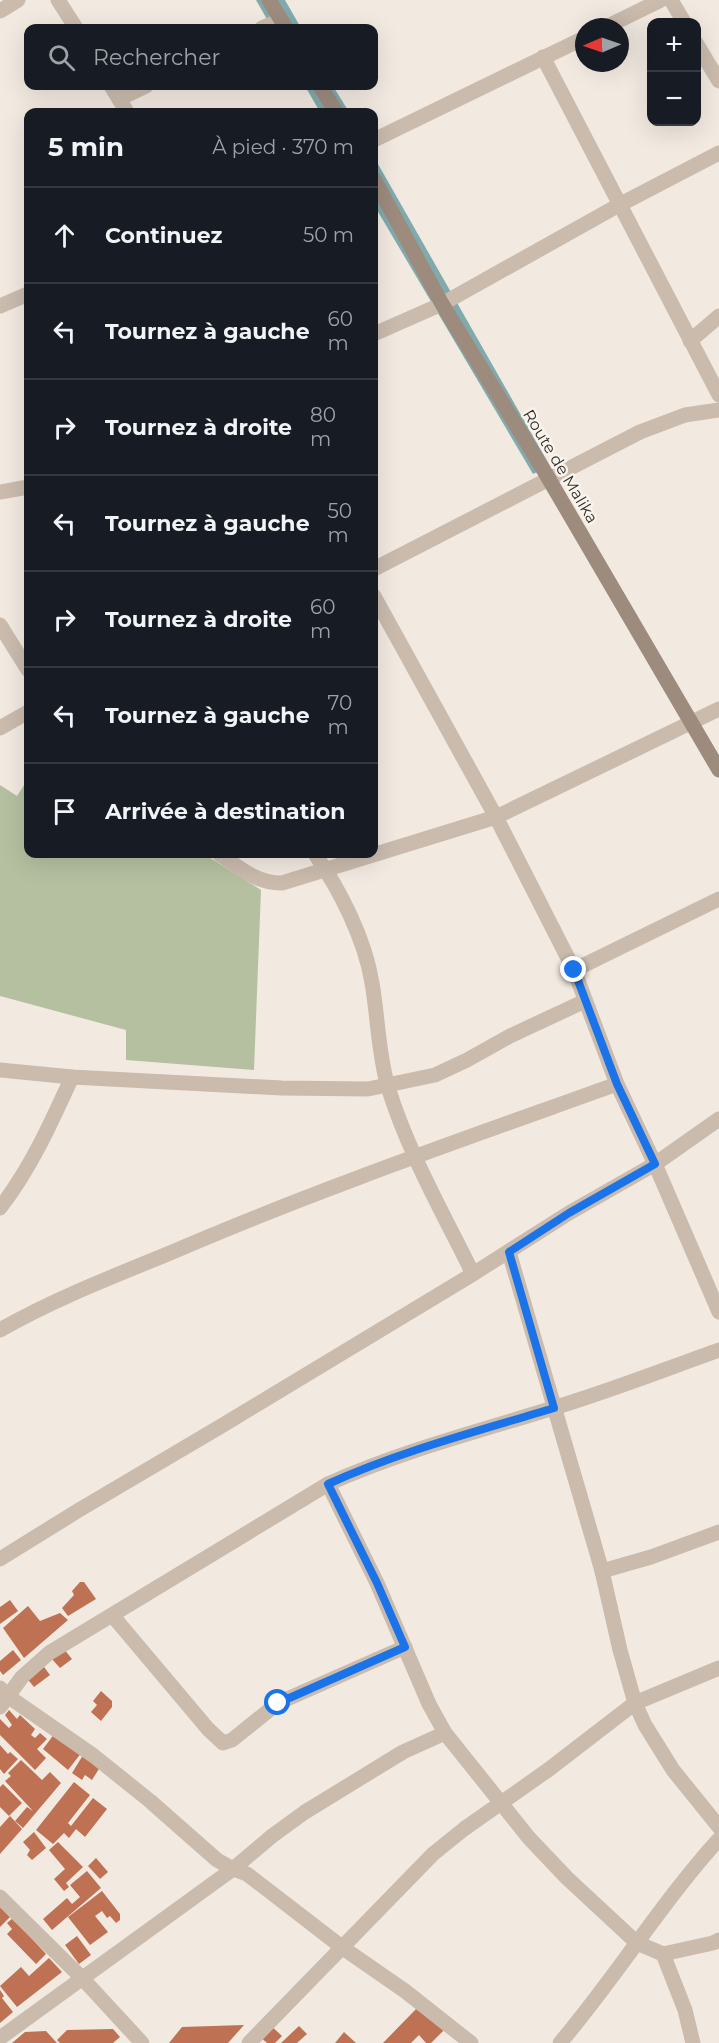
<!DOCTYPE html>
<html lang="fr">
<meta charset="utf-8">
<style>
:root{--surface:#171b24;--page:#20242c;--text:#f1f3f6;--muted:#9ea1a6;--line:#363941}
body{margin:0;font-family:Montserrat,sans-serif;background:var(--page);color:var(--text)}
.controls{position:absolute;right:18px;top:18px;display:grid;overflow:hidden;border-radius:12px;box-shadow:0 6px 24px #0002}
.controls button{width:54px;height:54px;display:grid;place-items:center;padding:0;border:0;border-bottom:2px solid var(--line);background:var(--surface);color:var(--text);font:30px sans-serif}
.compass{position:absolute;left:575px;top:18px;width:54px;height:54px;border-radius:50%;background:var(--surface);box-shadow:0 6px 24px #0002;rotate:268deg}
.stop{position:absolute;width:18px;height:18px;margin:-14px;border:4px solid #1a73e8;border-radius:50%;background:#fff}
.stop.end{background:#1a73e8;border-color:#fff;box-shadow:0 2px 6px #0008}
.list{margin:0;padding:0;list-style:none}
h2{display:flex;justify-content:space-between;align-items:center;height:78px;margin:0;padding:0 24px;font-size:26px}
h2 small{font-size:20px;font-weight:400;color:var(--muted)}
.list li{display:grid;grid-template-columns:39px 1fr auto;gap:18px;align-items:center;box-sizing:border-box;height:96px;padding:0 24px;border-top:2px solid var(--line)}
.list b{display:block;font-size:22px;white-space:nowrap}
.list em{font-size:20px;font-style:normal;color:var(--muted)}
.icon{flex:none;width:33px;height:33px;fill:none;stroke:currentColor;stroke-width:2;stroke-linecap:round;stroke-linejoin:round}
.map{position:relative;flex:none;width:719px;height:2043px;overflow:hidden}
.search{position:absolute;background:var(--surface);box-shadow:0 6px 24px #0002;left:24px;top:24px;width:354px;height:66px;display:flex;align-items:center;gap:15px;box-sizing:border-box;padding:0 21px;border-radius:12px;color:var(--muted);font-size:22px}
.panel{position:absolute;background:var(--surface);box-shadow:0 6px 24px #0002;left:24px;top:108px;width:354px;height:750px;border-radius:12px}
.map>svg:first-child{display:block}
.green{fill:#b5c0a1}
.water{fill:#81aaad}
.building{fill:#be7153}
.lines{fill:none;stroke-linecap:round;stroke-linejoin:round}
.minor{stroke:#cabbad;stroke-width:15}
.secondary{stroke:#9d8b7e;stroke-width:15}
.route{stroke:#1a73e8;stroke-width:8}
.labels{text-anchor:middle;stroke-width:5;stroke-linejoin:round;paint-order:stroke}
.street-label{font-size:16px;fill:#38302b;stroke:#f9f4ed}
</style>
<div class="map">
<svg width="719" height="2043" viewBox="0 0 719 2043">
<rect width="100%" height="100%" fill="#f2eae1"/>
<path class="green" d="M28 779V854H204L261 890 254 1070 126 1060V1030L0 996V785L17 796Z"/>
<g class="water">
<path d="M256 0H285L301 28H272Z"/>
<path d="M305 86H333L349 112H320Z"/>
<path d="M374 157 550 466 533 474 374 205Z"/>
</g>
<g class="building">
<path d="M80 1582H84L96 1599 68 1616 62 1608 74 1595 72 1591Z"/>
<path d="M10 1600 18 1611 0 1624V1607Z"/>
<path d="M28 1606 40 1621 60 1613 68 1620 24 1658 3 1628Z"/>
<path d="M63 1648 72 1659 60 1668 51 1658Z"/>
<path d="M13 1650 21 1660 3 1675 0 1671V1661Z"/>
<path d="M41 1663 50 1675 34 1687 25 1676Z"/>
<path d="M101 1691 112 1701V1707L101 1721 91 1712 97 1705 93 1701Z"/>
<path d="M9 1710 17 1719 20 1715 35 1729 31 1735 35 1738 40 1733 47 1739 37 1749 46 1758 35 1770 0 1735V1719L9 1728 12 1725 5 1715Z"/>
<path d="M55 1733 82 1752 68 1770 43 1749Z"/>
<path d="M0 1745 8 1754 10 1752 18 1759 4 1774 0 1769Z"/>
<path d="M85 1752 102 1764 92 1780 85 1775 82 1780 72 1773Z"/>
<path d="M21 1760 42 1780 50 1772 61 1783 23 1828 15 1821 27 1807 33 1811 5 1781 11 1776 8 1773Z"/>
<path d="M74 1782 90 1795 68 1823 71 1826 93 1798 107 1809 85 1837 76 1829 69 1838 64 1833 53 1844 36 1830Z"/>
<path d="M3 1784 22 1803 9 1816 0 1807V1787Z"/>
<path d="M10 1816 22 1829 0 1854V1827Z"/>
<path d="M34 1832 46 1848 32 1860 27 1855 30 1850 23 1842Z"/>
<path d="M58 1842 83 1867 66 1883 69 1887 64 1891 54 1879 65 1869 49 1850Z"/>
<path d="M96 1858 108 1872 100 1879 88 1866Z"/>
<path d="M87 1871 101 1888 52 1930 43 1919 67 1898 72 1904 80 1897 70 1885Z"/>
<path d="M102 1891 120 1914V1920L116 1923 110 1916 107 1918 102 1911 95 1916 108 1932 90 1945 68 1917Z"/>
<path d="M0 1907 10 1917 0 1927Z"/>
<path d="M13 1918 46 1954 36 1964 7 1934 12 1929 7 1923Z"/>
<path d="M77 1936 91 1955 79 1964 65 1945Z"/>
<path d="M49 1958 62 1972 17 2007 0 1986 21 1967 29 1976Z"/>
<path d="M0 1990 4 1996 2 1998 13 2012 0 2023Z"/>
<path d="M418 2007 445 2029 431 2043H426L419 2035 411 2043H383Z"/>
<path d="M268 2023 282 2036 275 2043H267L258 2035Z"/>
<path d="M244 2025 228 2043H169L182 2027Z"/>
<path d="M299 2026 307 2034 297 2043H281Z"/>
<path d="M113 2029 120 2037 113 2043H60L57 2040 67 2030Z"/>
<path d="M46 2031 57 2043H12L25 2032Z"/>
<path d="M344 2032 356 2043H335Z"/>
</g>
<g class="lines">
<g class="minor">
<path d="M58 0 76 28"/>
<path d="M671 0 684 22"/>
<path d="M0 11 18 0"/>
<path d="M606 27 661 0"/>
<path d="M262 28 281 20"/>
<path d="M696 43 719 81"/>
<path d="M543 57 719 395"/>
<path d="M111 86 127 112"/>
<path d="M119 99 146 86"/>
<path d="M374 140 584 38"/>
<path d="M0 306 28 294"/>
<path d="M374 334 442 304 619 205 719 153"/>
<path d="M690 341 719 316"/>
<path d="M0 492 28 487"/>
<path d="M374 569 640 432 685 415 719 410"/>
<path d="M374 596 496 817 574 970 617 1084 655 1164 719 1312"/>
<path d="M0 625 28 670"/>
<path d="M0 728 28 712"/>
<path d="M219 854C239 867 257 884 282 883L496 817 719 709"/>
<path d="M315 854C340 890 365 939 372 983 378 1017 378 1053 388 1087 408 1152 443 1213 473 1274"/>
<path d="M574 970 719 899"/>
<path d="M0 1070 72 1077 282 1088 368 1089 435 1075 467 1060 510 1036 585 1001"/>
<path d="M0 1208C31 1168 51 1123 72 1077"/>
<path d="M509 1252 602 1571 620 1650 635 1703 645 1725 673 1770 719 1827"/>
<path d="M0 1330C54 1299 112 1277 170 1253 316 1190 467 1138 617 1084"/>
<path d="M328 1484 377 1583 429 1704 445 1733 529 1838 567 1878 637 1943 663 1954 685 2010 693 2043"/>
<path d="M0 1559 79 1510 223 1425 473 1274 569 1213 655 1164 719 1119"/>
<path d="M602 1571 651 1557 719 1532"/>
<path d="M112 1615 208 1729 223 1743 232 1740 278 1703 405 1647"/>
<path d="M0 1688 9 1697 94 1756 150 1801 217 1860 233 1869 247 1874 343 1948 405 1991 471 2043"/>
<path d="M0 1707 22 1677 49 1653 328 1484C399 1452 476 1432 550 1409 607 1392 663 1370 719 1350"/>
<path d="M0 1897 82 1978 142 2043"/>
<path d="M663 1954 713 1943 719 1940"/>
<path d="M0 2038 233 1869 272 1836 305 1812 403 1752 445 1733"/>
<path d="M249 2043 433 1854 464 1829 548 1770 635 1703 719 1668"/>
<path d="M560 2043C616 1977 661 1903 719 1839"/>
</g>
<g class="secondary">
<path d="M269 0 286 28"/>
<path d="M320 86 336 112"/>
<path d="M374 179 442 304 543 469 719 770"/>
</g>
</g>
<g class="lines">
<path class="route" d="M278 1703 405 1647 377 1583 328 1484C400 1451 478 1431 554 1408L509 1252 569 1213 655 1164 617 1084 574 970"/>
</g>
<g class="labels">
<g class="street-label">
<text transform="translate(561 466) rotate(59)" y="6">Route de Malika</text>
</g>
</g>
</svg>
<div class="controls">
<button>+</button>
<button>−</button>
</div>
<svg class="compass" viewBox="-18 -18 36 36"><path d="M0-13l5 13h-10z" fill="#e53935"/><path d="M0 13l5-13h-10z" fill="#9ea1a6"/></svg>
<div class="stop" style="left:278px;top:1703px"></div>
<div class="stop end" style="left:574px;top:970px"></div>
<div class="search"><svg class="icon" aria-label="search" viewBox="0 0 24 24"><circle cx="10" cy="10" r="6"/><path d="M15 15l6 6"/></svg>Rechercher</div>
<section class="panel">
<h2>5 min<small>À pied · 370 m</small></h2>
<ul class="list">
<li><svg class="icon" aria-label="ahead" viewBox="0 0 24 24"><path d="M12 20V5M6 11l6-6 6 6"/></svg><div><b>Continuez</b></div><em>50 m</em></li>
<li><svg class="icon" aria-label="left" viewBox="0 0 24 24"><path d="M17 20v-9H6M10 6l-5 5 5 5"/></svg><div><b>Tournez à gauche</b></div><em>60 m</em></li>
<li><svg class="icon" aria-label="right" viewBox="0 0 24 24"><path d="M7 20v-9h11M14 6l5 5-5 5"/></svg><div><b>Tournez à droite</b></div><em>80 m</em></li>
<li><svg class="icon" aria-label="left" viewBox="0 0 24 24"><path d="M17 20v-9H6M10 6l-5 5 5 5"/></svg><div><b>Tournez à gauche</b></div><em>50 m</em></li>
<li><svg class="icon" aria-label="right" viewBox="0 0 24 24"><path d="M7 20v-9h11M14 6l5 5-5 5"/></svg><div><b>Tournez à droite</b></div><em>60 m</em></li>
<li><svg class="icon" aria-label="left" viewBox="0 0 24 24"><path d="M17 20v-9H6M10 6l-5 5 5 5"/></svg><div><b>Tournez à gauche</b></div><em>70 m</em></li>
<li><svg class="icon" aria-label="arrive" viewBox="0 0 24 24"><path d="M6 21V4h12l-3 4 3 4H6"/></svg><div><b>Arrivée à destination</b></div></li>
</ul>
</section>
</div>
